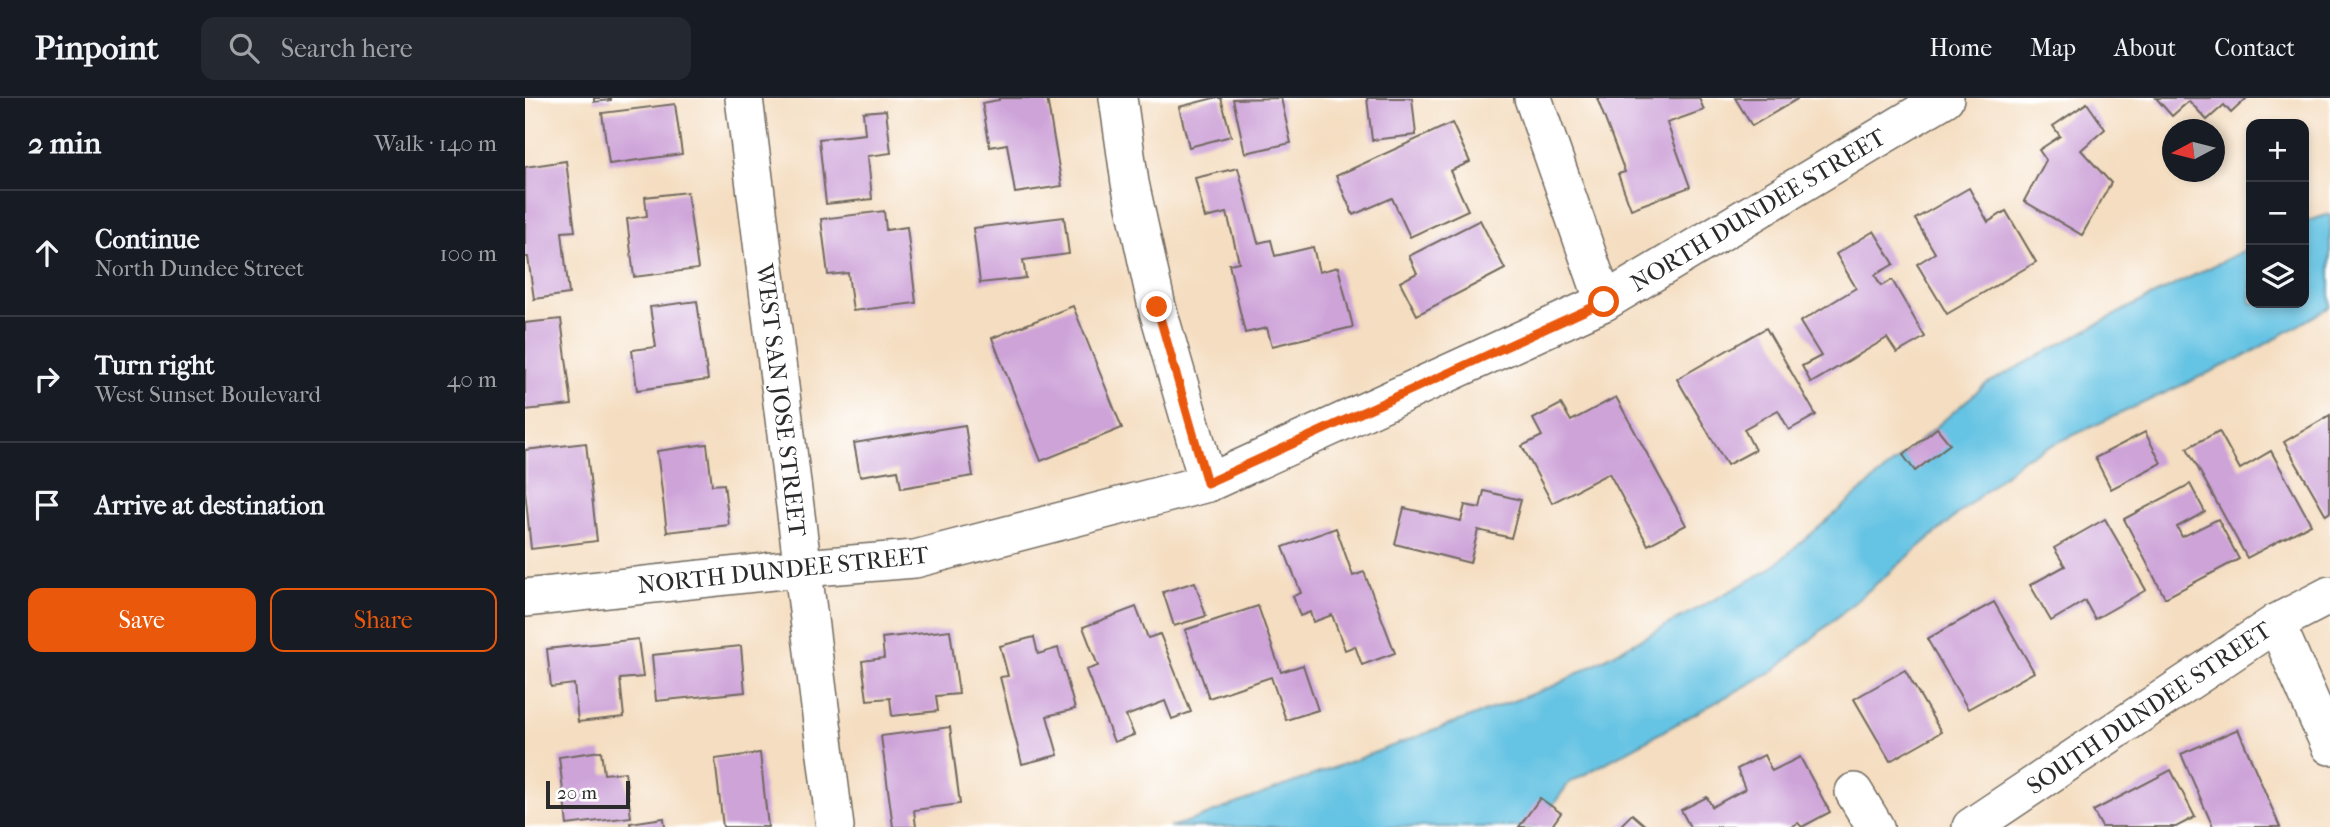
<!DOCTYPE html>
<meta charset="utf-8">
<style>
:root{--surface:#171b24;--page:#242831;--text:#f1f3f6;--muted:#9ea1a6;--line:#363941;--accent:#ea580c}
body{margin:0;font-family:"IM FELL French Canon",serif;background:var(--page);color:var(--text)}
.controls{position:absolute;right:21px;top:21px;display:grid;overflow:hidden;border-radius:14px;box-shadow:0 4px 10px #0003}
.controls button{width:63px;height:63px;display:grid;place-items:center;padding:0;border:0;border-bottom:2px solid var(--line);background:var(--surface);color:var(--text);font:35px sans-serif}
.compass{position:absolute;left:1637px;top:21px;width:63px;height:63px;border-radius:50%;background:var(--surface);box-shadow:0 4px 10px #0003;rotate:263deg}
.scale{position:absolute;left:21px;bottom:18px;width:84px;box-sizing:border-box;padding-left:7px;border:4px solid #2b2b2b;border-top:0;font-size:19px;line-height:24px;white-space:nowrap;color:#2b2b2b;-webkit-text-stroke:5px #fff;paint-order:stroke}
.stop{position:absolute;width:21px;height:21px;margin:-16px;border:5px solid #ea580c;border-radius:50%;background:#fff}
.stop.end{background:#ea580c;border-color:#fff;box-shadow:0 2px 7px #0008}
.list{margin:0;padding:0;list-style:none}
h2{display:flex;justify-content:space-between;align-items:center;height:91px;margin:0;padding:0 28px;font-size:30px}
h2 small{font-size:23px;font-weight:400;color:var(--muted)}
.list li{display:grid;grid-template-columns:46px 1fr auto;gap:21px;align-items:center;box-sizing:border-box;height:126px;padding:0 28px;border-top:2px solid var(--line)}
.list b{display:block;font-size:26px;white-space:nowrap}
.list p{margin:0;font-size:23px;white-space:nowrap;color:var(--muted)}
.list em{font-size:23px;font-style:normal;color:var(--muted)}
.actions{display:flex;gap:14px;padding:21px 28px}
.actions a{flex:1;padding:16px 0;border:2px solid var(--accent);border-radius:14px;text-align:center;font-size:24px;color:var(--accent)}
.actions .main{background:var(--accent);color:#fff}
.icon{flex:none;width:38px;height:38px;fill:none;stroke:currentColor;stroke-width:2;stroke-linecap:round;stroke-linejoin:round}
.map{position:relative;flex:none;width:1805px;height:729px;overflow:hidden}
header{display:flex;align-items:center;gap:42px;box-sizing:border-box;height:98px;padding:0 35px;background:var(--surface);border-bottom:2px solid var(--line)}
header strong{font-size:33px}
nav{display:flex;gap:38px;margin-inline-start:auto;font-size:24px}
.search{width:490px;height:63px;background:var(--page);display:flex;align-items:center;gap:18px;box-sizing:border-box;padding:0 24px;border-radius:14px;color:var(--muted);font-size:26px}
main{display:flex}
aside{flex:1;background:var(--surface)}
.map>svg:first-child{display:block}
.water{fill:#65c3e3;stroke:#487787;stroke-width:2}
.building{fill:#cda3d8}
.lines{fill:none;stroke-linecap:round;stroke-linejoin:round}
.minor-casing{stroke:#71695f;stroke-width:40}
.minor{stroke:#fff;stroke-width:37}
.route{stroke:#ea580c;stroke-width:9}
.labels{text-anchor:middle;stroke-width:5;stroke-linejoin:round;paint-order:stroke}
.street-label{font-size:24px;fill:#2b2b2b;stroke:#fff}
</style>
<header>
<strong>Pinpoint</strong>
<div class="search"><svg class="icon" aria-label="search" viewBox="0 0 24 24"><circle cx="10" cy="10" r="6"/><path d="M15 15l6 6"/></svg>Search here</div>
<nav><a>Home</a><a>Map</a><a>About</a><a>Contact</a></nav>
</header>
<main>
<aside>
<h2>2 min<small>Walk · 140 m</small></h2>
<ul class="list">
<li><svg class="icon" aria-label="ahead" viewBox="0 0 24 24"><path d="M12 20V5M6 11l6-6 6 6"/></svg><div><b>Continue</b><p>North Dundee Street</p></div><em>100 m</em></li>
<li><svg class="icon" aria-label="right" viewBox="0 0 24 24"><path d="M7 20v-9h11M14 6l5 5-5 5"/></svg><div><b>Turn right</b><p>West Sunset Boulevard</p></div><em>40 m</em></li>
<li><svg class="icon" aria-label="arrive" viewBox="0 0 24 24"><path d="M6 21V4h12l-3 4 3 4H6"/></svg><div><b>Arrive at destination</b></div></li>
</ul>
<div class="actions"><a class="main">Save</a><a>Share</a></div>
</aside>
<div class="map">
<svg width="1805" height="729" viewBox="0 0 1805 729">
<rect width="100%" height="100%" fill="#fff"/>
<filter id="ink" filterUnits="userSpaceOnUse"><feTurbulence type="fractalNoise" baseFrequency=".0143" numOctaves="2"/><feDisplacementMap in="SourceGraphic" scale="14" xChannelSelector="R" yChannelSelector="G"/><feConvolveMatrix kernelMatrix="1 2 1 2 8 2 1 2 1" color-interpolation-filters="sRGB"/></filter>
<filter id="wash" filterUnits="userSpaceOnUse"><feTurbulence type="fractalNoise" baseFrequency=".00686" numOctaves="4" result="noise"/><feDisplacementMap in="SourceGraphic" scale="28" xChannelSelector="R" yChannelSelector="G"/><feGaussianBlur stdDeviation="1.57" result="paint"/><feColorMatrix in="noise" values="0 0 0 0 0 0 0 0 0 0 0 0 0 0 0 0 0 1.4 0 .05"/><feComposite in="paint" operator="in"/></filter>
<g filter="url(#wash)">
<rect width="100%" height="100%" fill="#f4ddc0"/>
<path class="water" d="M1805 116V209L1720 258 1499 360 1250 572 1044 685 1012 729H644L668 722 1031 587 1244 472 1461 286 1603 210 1726 149V205H1779V124Z"/>
<g id="blocks">
<g class="building">
<path d="M69 0H86V2L69 4Z"/>
<path d="M474 0H522L537 88 490 95 482 46 465 49 457 5 474 2Z"/>
<path d="M689 0H696L706 38 664 49 654 9Z"/>
<path d="M756 0 766 45 720 55 708 1Z"/>
<path d="M842 0H887L891 37 847 42Z"/>
<path d="M1072 0H1174L1179 12 1142 25 1165 89 1106 111 1093 76 1100 74Z"/>
<path d="M1210 0H1274L1227 28Z"/>
<path d="M1631 0H1722L1706 15 1699 7 1682 22 1664 3 1647 18Z"/>
<path d="M1562 5 1580 31 1556 52 1586 85 1557 137 1499 103 1521 62 1514 52 1535 38 1528 28Z"/>
<path d="M150 6 157 56 84 66 77 15Z"/>
<path d="M361 12 366 55 343 58 347 101 301 106 294 41 340 36 338 14Z"/>
<path d="M927 25 945 64 925 73 943 112 885 139 867 100 828 117 811 78Z"/>
<path d="M41 63 50 133 37 134 44 196 9 201 3 159H0V69Z"/>
<path d="M713 70 733 145 746 142 750 158 788 149 794 174 813 169 828 229 747 248 742 230 720 235 704 166 714 164 702 115 680 120 670 80Z"/>
<path d="M1444 90 1463 124 1481 113 1511 164 1422 216 1392 166 1410 155 1390 121Z"/>
<path d="M162 94 173 171 109 179 102 121 122 118 120 99Z"/>
<path d="M359 113 361 132 382 129 391 205 328 213 323 175 303 177 296 121Z"/>
<path d="M539 119 544 156 498 162 501 180 455 185 448 130Z"/>
<path d="M955 122 980 171 892 217 875 184 892 175 884 158Z"/>
<path d="M1349 133 1369 166 1350 177 1356 188 1367 182 1400 239 1372 255 1362 240 1286 285 1277 268 1296 258 1275 224 1331 190 1311 156Z"/>
<path d="M172 203 183 282 112 292 107 252 131 249 125 209Z"/>
<path d="M548 208 597 330 516 363 467 240Z"/>
<path d="M36 221 47 307 0 312V225Z"/>
<path d="M1241 230 1291 317 1264 332 1253 312 1219 331 1230 352 1202 367 1152 281Z"/>
<path d="M1091 299 1161 427 1123 447 1084 375 1027 405 997 348 1017 338 1008 321 1036 306 1046 323Z"/>
<path d="M1805 317V414L1801 417 1759 344Z"/>
<path d="M440 327 448 378 376 390 373 372 335 378 329 345Z"/>
<path d="M1412 330 1425 346 1390 373 1378 357Z"/>
<path d="M1694 333 1715 371 1746 353 1786 426 1722 460 1662 350Z"/>
<path d="M1620 334 1636 365 1586 391 1570 360Z"/>
<path d="M61 345 72 443 6 451 0 392V352Z"/>
<path d="M182 346 187 387 199 386 204 427 142 434 132 353Z"/>
<path d="M1665 386 1680 414 1652 429 1657 439 1693 421 1714 461 1640 500 1599 421Z"/>
<path d="M959 393 996 402 986 440 953 432 945 465 870 446 879 410 936 423 940 407 955 410Z"/>
<path d="M1580 421 1621 492 1570 521 1560 503 1526 523 1505 487 1540 468 1529 450Z"/>
<path d="M811 430 828 478 839 474 870 555 837 567 830 548 820 552 807 517 788 524 785 514 775 518 768 498 776 495 758 449Z"/>
<path d="M670 484 681 518 649 528 638 494Z"/>
<path d="M1469 504 1509 574 1443 611 1402 541Z"/>
<path d="M733 508 756 574 778 567 793 612 761 622 746 579 684 600 660 532Z"/>
<path d="M611 509 623 540 635 536 666 614 647 621 640 603 601 618 609 637 589 644 561 572 573 568 558 529Z"/>
<path d="M425 532 434 596 411 598 413 613 367 618 365 600 342 602 337 563 359 560 357 540Z"/>
<path d="M509 539 513 556 533 550 550 611 522 618 533 657 497 666 475 579 483 578 475 548Z"/>
<path d="M113 541 118 579 95 581 99 619 53 624 49 586 26 589 22 551Z"/>
<path d="M216 548 220 594 131 603 127 557Z"/>
<path d="M1380 572 1416 634 1365 663 1329 601Z"/>
<path d="M425 629 435 706 389 712 391 729H368L356 638Z"/>
<path d="M1713 631 1755 729H1688L1656 656Z"/>
<path d="M76 653 79 676 100 674 106 719 42 727 34 659Z"/>
<path d="M235 655 243 729H198L190 661Z"/>
<path d="M1239 657 1247 673 1275 659 1305 714 1277 729 1273 725 1266 729H1165L1156 712 1182 699 1187 709 1220 691 1212 671Z"/>
<path d="M1646 672 1670 719 1651 729H1577L1568 713Z"/>
<path d="M1015 700 1036 715 1026 729H994Z"/>
<path d="M1107 716 1122 729H1094Z"/>
<path d="M139 720 140 729H106L105 725Z"/>
</g>
</g>
</g>
<g filter="url(#ink)">
<use href="#blocks" fill-opacity="0" stroke="#71695f" stroke-width="2"/>
<g class="lines">
<g class="minor-casing">
<g id="minor">
<path d="M219 0 310 729"/>
<path d="M593 0 605 85 632 209 683 385"/>
<path d="M1008 0 1079 204"/>
<path d="M0 500 277 470 390 461 683 385 1079 204 1420 0"/>
<path d="M1751 525 1805 648"/>
<path d="M1329 694 1350 729"/>
<path d="M1446 729 1751 525 1805 497"/>
</g>
</g>
<use href="#minor" class="minor"/>
</g>
</g>
<g class="lines" filter="url(#ink)">
<path class="route" d="M632 209 682 385 1079 204"/>
</g>
<g class="labels">
<g class="street-label">
<text transform="translate(1233 112) rotate(-31)" y="8">NORTH DUNDEE STREET</text>
<text transform="translate(256 302) rotate(83)" y="8">WEST SAN JOSE STREET</text>
<text transform="translate(258 472) rotate(-6)" y="8">NORTH DUNDEE STREET</text>
<text transform="translate(1624 610) rotate(-34)" y="8">SOUTH DUNDEE STREET</text>
</g>
</g>
</svg>
<div class="controls">
<button>+</button>
<button>−</button>
<button><svg class="icon" aria-label="layers" viewBox="0 0 24 24"><path d="M12 4l9 5-9 5-9-5zM3 14l9 5 9-5"/></svg></button>
</div>
<svg class="compass" viewBox="-18 -18 36 36"><path d="M0-13l5 13h-10z" fill="#e53935"/><path d="M0 13l5-13h-10z" fill="#9ea1a6"/></svg>
<div class="scale">20 m</div>
<div class="stop" style="left:1079px;top:204px"></div>
<div class="stop end" style="left:632px;top:209px"></div>
</div>
</main>
